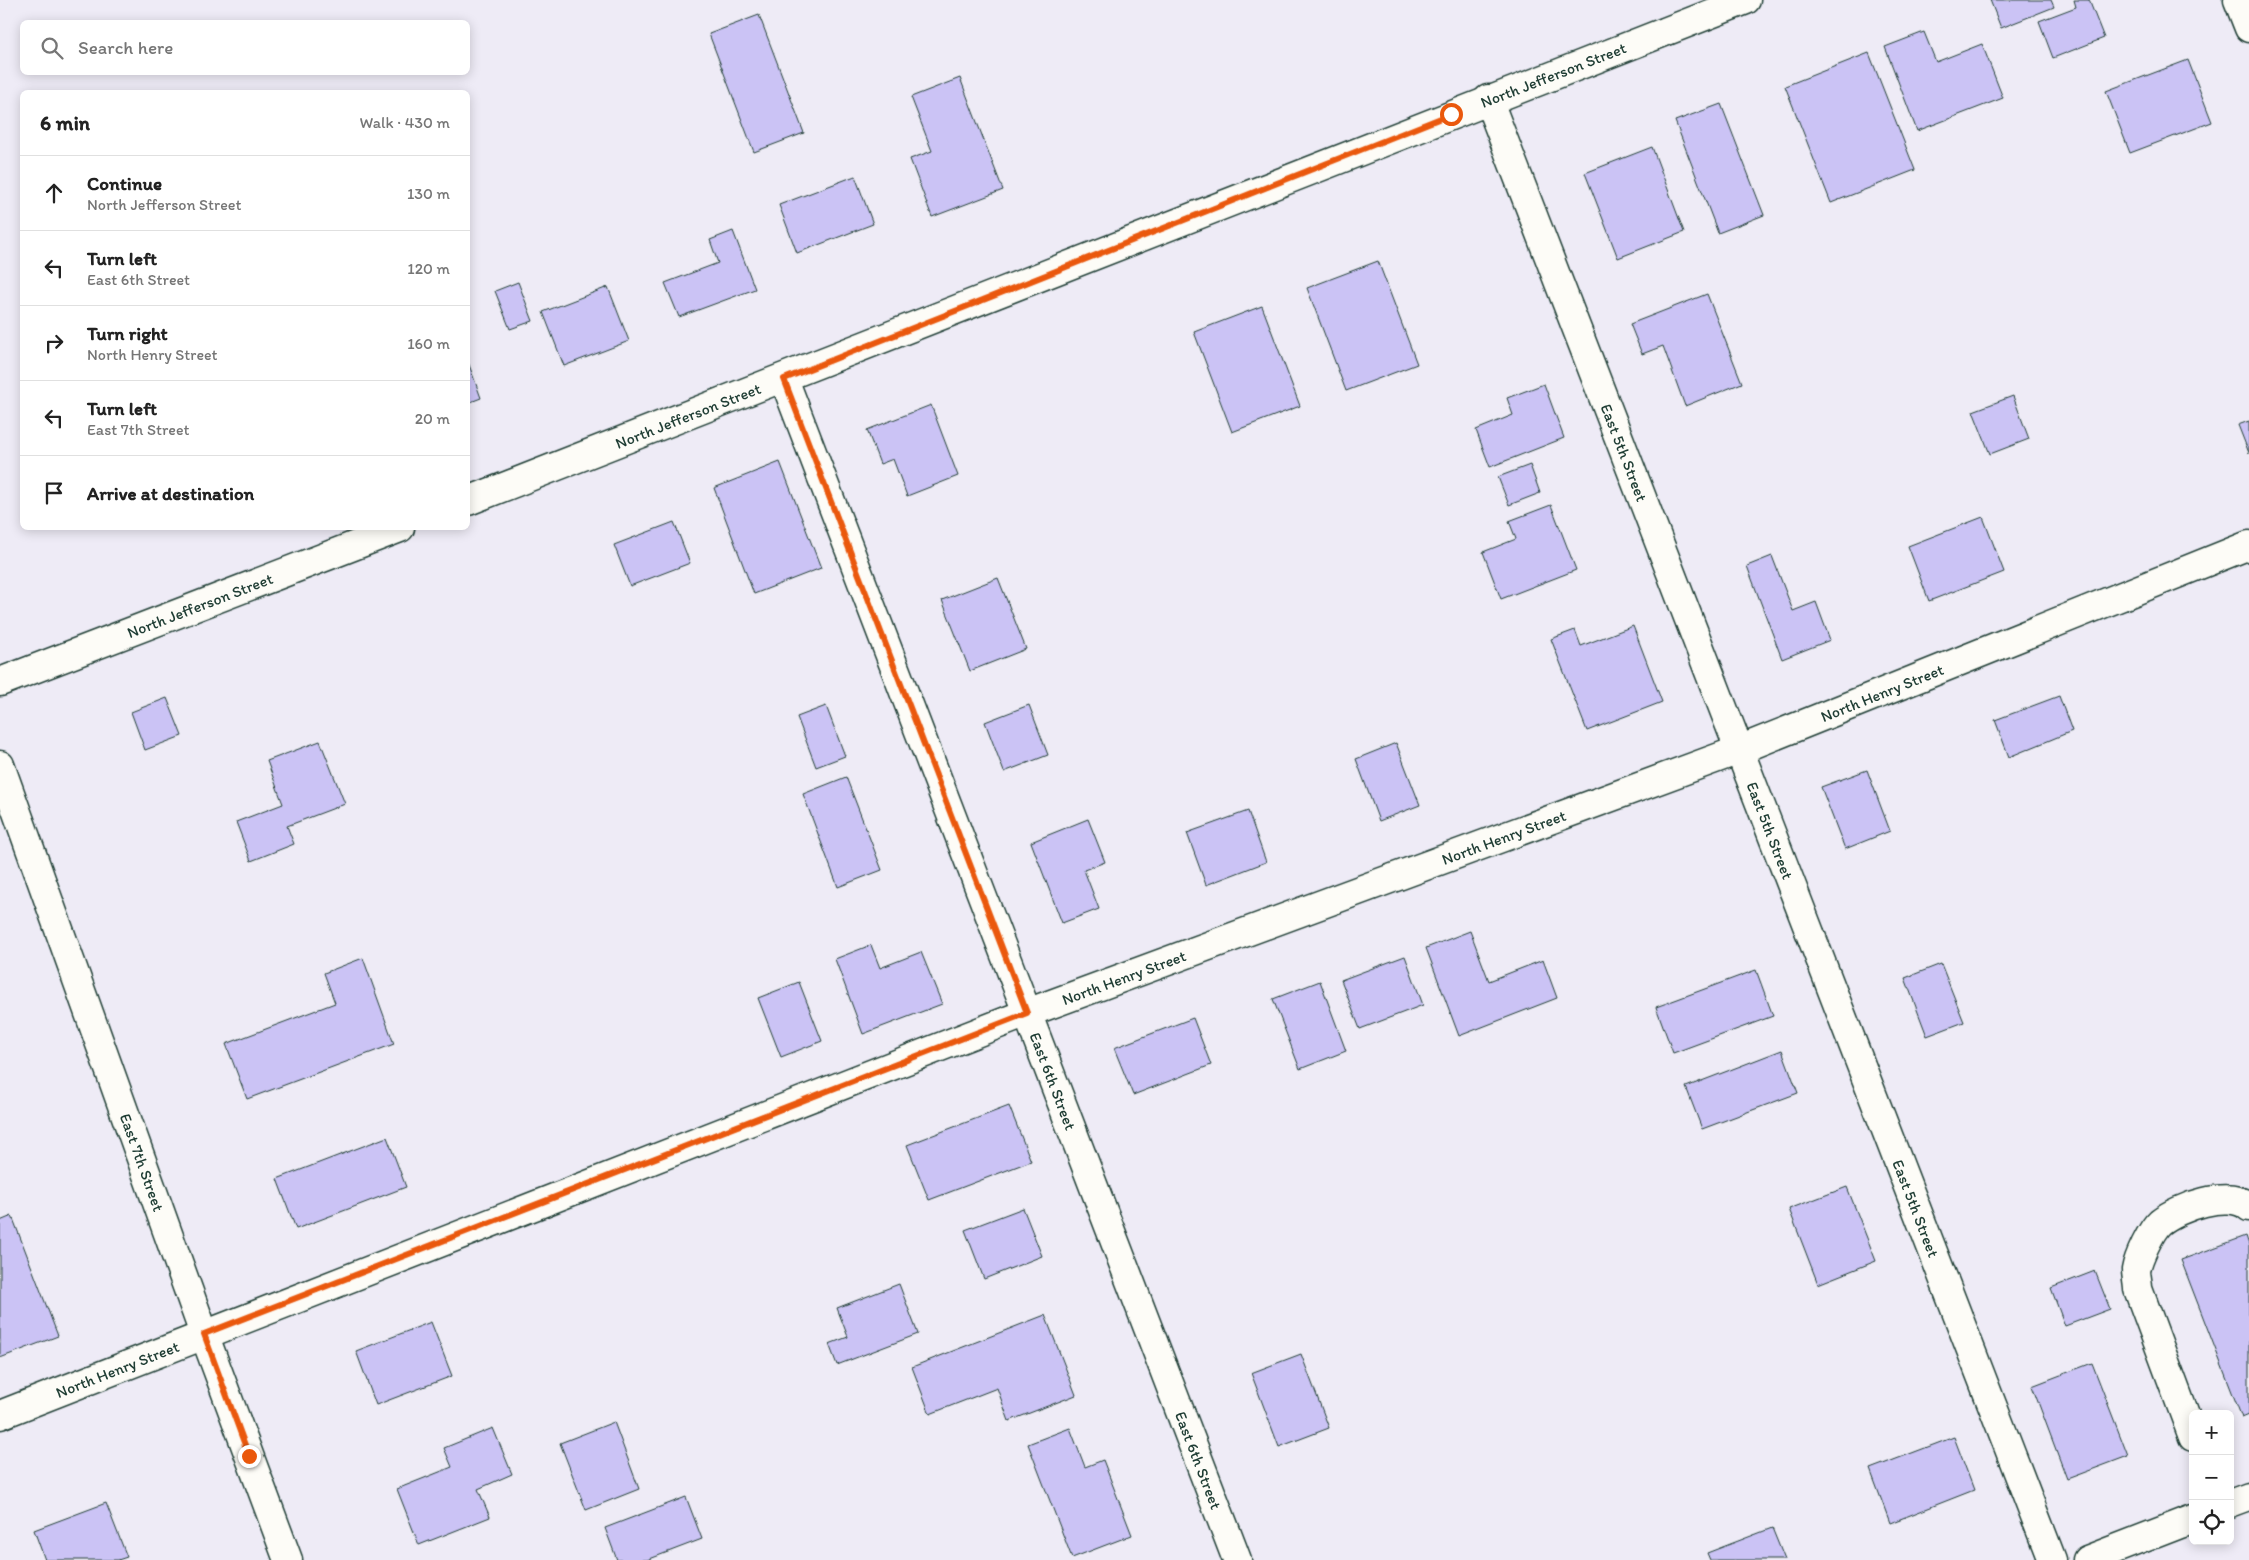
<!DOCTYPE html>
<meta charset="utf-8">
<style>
:root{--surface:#fff;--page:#f6f6f6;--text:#222;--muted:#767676;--line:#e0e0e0}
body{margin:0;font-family:Itim,sans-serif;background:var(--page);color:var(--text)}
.controls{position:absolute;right:15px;bottom:15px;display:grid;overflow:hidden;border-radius:8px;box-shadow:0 2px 12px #0003}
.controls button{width:45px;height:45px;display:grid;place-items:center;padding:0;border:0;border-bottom:1px solid var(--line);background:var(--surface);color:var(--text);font:25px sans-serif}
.stop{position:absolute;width:15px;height:15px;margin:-11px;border:4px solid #ea580c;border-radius:50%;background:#fff}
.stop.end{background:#ea580c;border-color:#fff;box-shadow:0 1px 5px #0008}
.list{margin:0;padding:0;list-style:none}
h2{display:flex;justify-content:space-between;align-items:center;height:65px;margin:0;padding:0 20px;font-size:21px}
h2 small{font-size:16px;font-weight:400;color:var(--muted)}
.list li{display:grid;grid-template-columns:32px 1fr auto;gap:15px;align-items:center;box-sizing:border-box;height:75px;padding:0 20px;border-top:1px solid var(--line)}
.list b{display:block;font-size:19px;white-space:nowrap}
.list p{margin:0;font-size:16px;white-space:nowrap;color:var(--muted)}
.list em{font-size:16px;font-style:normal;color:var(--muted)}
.icon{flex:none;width:28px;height:28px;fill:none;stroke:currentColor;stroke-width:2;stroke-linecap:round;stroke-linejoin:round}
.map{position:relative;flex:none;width:2249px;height:1560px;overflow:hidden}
.search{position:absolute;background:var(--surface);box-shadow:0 2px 12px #0003;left:20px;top:20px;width:450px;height:55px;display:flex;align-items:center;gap:12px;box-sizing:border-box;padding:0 18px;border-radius:8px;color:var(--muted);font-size:19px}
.panel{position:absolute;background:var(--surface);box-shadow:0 2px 12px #0003;left:20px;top:90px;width:450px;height:440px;border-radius:8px}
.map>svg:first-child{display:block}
.building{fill:#cbc3f5;stroke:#1f3d34}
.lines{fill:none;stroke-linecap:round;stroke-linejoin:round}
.minor-casing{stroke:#1f3d34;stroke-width:31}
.major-casing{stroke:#1f3d34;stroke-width:31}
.minor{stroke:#fdfcf7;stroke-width:28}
.major{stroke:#fdfcf7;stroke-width:28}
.route{stroke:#ea580c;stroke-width:6}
.labels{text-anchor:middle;stroke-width:4;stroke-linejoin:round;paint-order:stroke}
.street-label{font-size:16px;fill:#1f3d34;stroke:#fdfcf7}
</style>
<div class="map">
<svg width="2249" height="1560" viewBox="0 0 2249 1560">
<rect width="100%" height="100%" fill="#eeebf6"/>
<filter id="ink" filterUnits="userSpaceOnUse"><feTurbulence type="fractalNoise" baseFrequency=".02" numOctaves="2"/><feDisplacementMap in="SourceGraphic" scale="10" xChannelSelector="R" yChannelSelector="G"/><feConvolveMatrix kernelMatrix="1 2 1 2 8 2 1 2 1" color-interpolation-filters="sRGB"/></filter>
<g filter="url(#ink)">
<g class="building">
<path d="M1990 0H2051L2054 7 2001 28Z"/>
<path d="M2074 0H2089L2104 38 2053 58 2039 21 2076 7Z"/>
<path d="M759 15 804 133 754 152 709 34Z"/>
<path d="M1924 32 1936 62 1982 44 2003 98 1917 131 1885 47Z"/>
<path d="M1869 53 1915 170 1831 203 1785 86Z"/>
<path d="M2188 60 2212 122 2130 153 2106 91Z"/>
<path d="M960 78 1003 190 932 217 910 159 932 151 911 97Z"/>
<path d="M1721 104 1764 215 1718 233 1675 121Z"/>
<path d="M1652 147 1684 232 1618 258 1585 173Z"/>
<path d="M855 176 873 224 797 253 779 205Z"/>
<path d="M733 231 755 289 679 317 665 283 718 263 710 240Z"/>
<path d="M1378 261 1417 364 1346 391 1307 288Z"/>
<path d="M518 282 533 321 510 329 495 291Z"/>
<path d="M608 287 629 341 564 366 543 312Z"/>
<path d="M1707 294 1742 383 1685 406 1663 346 1642 354 1630 324Z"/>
<path d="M1262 306 1300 406 1232 432 1194 332Z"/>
<path d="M468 362 481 398 468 403Z"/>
<path d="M1544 384 1564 438 1490 467 1476 430 1513 415 1507 398Z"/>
<path d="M2013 396 2029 439 1990 454 1973 411Z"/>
<path d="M931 405 958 476 907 496 893 459 880 464 867 430Z"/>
<path d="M2249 421V453L2238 425Z"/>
<path d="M780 462 821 568 754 594 714 488Z"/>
<path d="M1530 465 1540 493 1509 505 1498 477Z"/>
<path d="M1551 505 1576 570 1501 599 1483 552 1516 539 1509 521Z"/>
<path d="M1983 517 2004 572 1929 601 1908 546Z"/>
<path d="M674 522 690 563 630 586 614 545Z"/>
<path d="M1772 556 1793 611 1816 602 1830 640 1782 659 1747 566Z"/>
<path d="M998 578 1026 649 970 671 942 600Z"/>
<path d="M1633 626 1662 702 1587 731 1551 639 1575 630 1581 646Z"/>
<path d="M2059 696 2072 731 2009 757 1995 720Z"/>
<path d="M167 698 182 736 145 750 131 712Z"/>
<path d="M1029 705 1048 755 1004 772 985 722Z"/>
<path d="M826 706 845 756 816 767 797 717Z"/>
<path d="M320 741 345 804 287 826 294 844 251 861 236 822 283 804 267 761Z"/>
<path d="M1396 743 1420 805 1379 821 1356 759Z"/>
<path d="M1867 770 1890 831 1845 849 1821 787Z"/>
<path d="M846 777 882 870 838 887 803 794Z"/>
<path d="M1248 811 1266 862 1206 885 1187 833Z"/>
<path d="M1088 819 1105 862 1084 870 1099 909 1062 923 1031 842Z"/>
<path d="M1470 931 1489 981 1543 960 1557 998 1459 1036 1426 948Z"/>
<path d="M871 945 880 968 921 952 942 1004 863 1034 835 959Z"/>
<path d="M1405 956 1423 1005 1360 1029 1341 980Z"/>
<path d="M363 958 394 1044 247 1099 226 1044 335 1003 324 973Z"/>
<path d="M1941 964 1964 1022 1927 1036 1905 978Z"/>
<path d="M1756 970 1773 1016 1673 1053 1656 1007Z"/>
<path d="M1320 981 1346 1051 1300 1069 1273 999Z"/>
<path d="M799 982 822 1041 781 1057 758 998Z"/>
<path d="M1193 1018 1211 1065 1133 1095 1114 1048Z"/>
<path d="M1782 1050 1798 1093 1702 1129 1686 1087Z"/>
<path d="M1009 1106 1031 1161 929 1200 907 1145Z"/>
<path d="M387 1137 406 1187 296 1229 277 1179Z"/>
<path d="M1847 1187 1876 1261 1818 1284 1789 1209Z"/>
<path d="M1023 1208 1042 1256 984 1279 965 1230Z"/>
<path d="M12 1216 58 1336 0 1358V1221Z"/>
<path d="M2246 1236 2249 1245V1415L2242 1418 2181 1260Z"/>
<path d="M2095 1271 2110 1309 2065 1326 2051 1288Z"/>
<path d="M899 1284 918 1334 837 1365 829 1344 848 1337 837 1308Z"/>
<path d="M1045 1315 1076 1395 1009 1421 997 1388 930 1414 912 1367Z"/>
<path d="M431 1322 452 1376 376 1405 356 1351Z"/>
<path d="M1301 1354 1329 1428 1279 1447 1251 1373Z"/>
<path d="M2092 1363 2128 1456 2067 1479 2032 1386Z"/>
<path d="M614 1422 639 1489 586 1510 560 1443Z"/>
<path d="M493 1428 512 1474 478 1489 490 1517 419 1545 397 1489 452 1467 444 1448Z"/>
<path d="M1070 1428 1085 1467 1103 1460 1132 1535 1072 1558 1028 1444Z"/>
<path d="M1954 1437 1974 1490 1890 1523 1870 1469Z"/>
<path d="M686 1497 702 1539 647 1560H617L605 1528Z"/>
<path d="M106 1503 127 1557 118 1560H45L34 1530Z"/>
<path d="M1772 1528 1785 1560H1710L1707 1553Z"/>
</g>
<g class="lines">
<g class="minor-casing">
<g id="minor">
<path d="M2238 0 2249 28"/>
<path id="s1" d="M1488 99 2052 1560"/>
<path id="s2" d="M784 379 1237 1560"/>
<path id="s3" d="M468 501C895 336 1319 164 1746 0"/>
<path id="s4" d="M0 682 400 528"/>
<path id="s5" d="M0 765 204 1334 288 1560"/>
<path id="s6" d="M0 1415 1027 1013 1739 750 2249 545"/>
<path d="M2193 1437 2138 1289C2138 1283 2136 1275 2136 1270 2138 1258 2151 1230 2160 1222 2179 1207 2229 1189 2249 1207"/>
</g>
</g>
<g class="major-casing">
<g id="major">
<path d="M2230 1504 2249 1497"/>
<path d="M2087 1560 2193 1519"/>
</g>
</g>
<use href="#minor" class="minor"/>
<use href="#major" class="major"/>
</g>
</g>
<g class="lines" filter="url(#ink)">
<path class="route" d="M249 1456 204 1334 1027 1013 784 379 1451 114"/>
</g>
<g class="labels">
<g class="street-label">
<text dy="6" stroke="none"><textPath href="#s3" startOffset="1166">North Jefferson Street</textPath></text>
<text dy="6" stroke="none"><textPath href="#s3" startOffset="236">North Jefferson Street</textPath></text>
<text dy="6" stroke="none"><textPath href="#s1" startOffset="379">East 5th Street</textPath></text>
<text dy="6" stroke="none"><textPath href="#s4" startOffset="214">North Jefferson Street</textPath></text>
<text dy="6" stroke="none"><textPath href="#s6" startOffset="2016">North Henry Street</textPath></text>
<text dy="6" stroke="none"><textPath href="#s1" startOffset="784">East 5th Street</textPath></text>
<text dy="6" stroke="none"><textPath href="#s6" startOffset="1611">North Henry Street</textPath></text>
<text dy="6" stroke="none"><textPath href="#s6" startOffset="1206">North Henry Street</textPath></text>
<text dy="6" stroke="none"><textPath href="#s2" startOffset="752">East 6th Street</textPath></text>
<text dy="6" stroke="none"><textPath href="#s5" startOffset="422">East 7th Street</textPath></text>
<text dy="6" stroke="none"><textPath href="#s1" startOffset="1189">East 5th Street</textPath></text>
<text dy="6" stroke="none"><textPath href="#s6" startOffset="126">North Henry Street</textPath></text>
<text dy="6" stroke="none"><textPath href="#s2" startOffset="1158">East 6th Street</textPath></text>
</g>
</g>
</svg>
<div class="controls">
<button>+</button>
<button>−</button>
<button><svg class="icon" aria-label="locate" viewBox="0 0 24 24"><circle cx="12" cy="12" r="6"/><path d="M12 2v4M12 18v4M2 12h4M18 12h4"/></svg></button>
</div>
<div class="stop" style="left:1451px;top:114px"></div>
<div class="stop end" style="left:249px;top:1456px"></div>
<div class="search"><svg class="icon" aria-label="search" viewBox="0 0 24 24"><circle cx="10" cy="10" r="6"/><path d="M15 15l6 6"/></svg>Search here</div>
<section class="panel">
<h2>6 min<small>Walk · 430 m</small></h2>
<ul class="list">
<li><svg class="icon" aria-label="ahead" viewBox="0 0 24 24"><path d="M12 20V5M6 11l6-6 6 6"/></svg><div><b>Continue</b><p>North Jefferson Street</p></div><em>130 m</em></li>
<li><svg class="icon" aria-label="left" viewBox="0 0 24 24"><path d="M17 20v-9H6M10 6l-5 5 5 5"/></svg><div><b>Turn left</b><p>East 6th Street</p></div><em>120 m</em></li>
<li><svg class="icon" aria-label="right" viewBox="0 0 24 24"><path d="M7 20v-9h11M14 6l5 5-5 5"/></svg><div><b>Turn right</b><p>North Henry Street</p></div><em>160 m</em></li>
<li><svg class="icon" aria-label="left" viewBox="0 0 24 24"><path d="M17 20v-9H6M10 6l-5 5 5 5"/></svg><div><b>Turn left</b><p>East 7th Street</p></div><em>20 m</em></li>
<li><svg class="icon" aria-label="arrive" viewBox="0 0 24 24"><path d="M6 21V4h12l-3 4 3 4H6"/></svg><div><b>Arrive at destination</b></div></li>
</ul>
</section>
</div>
